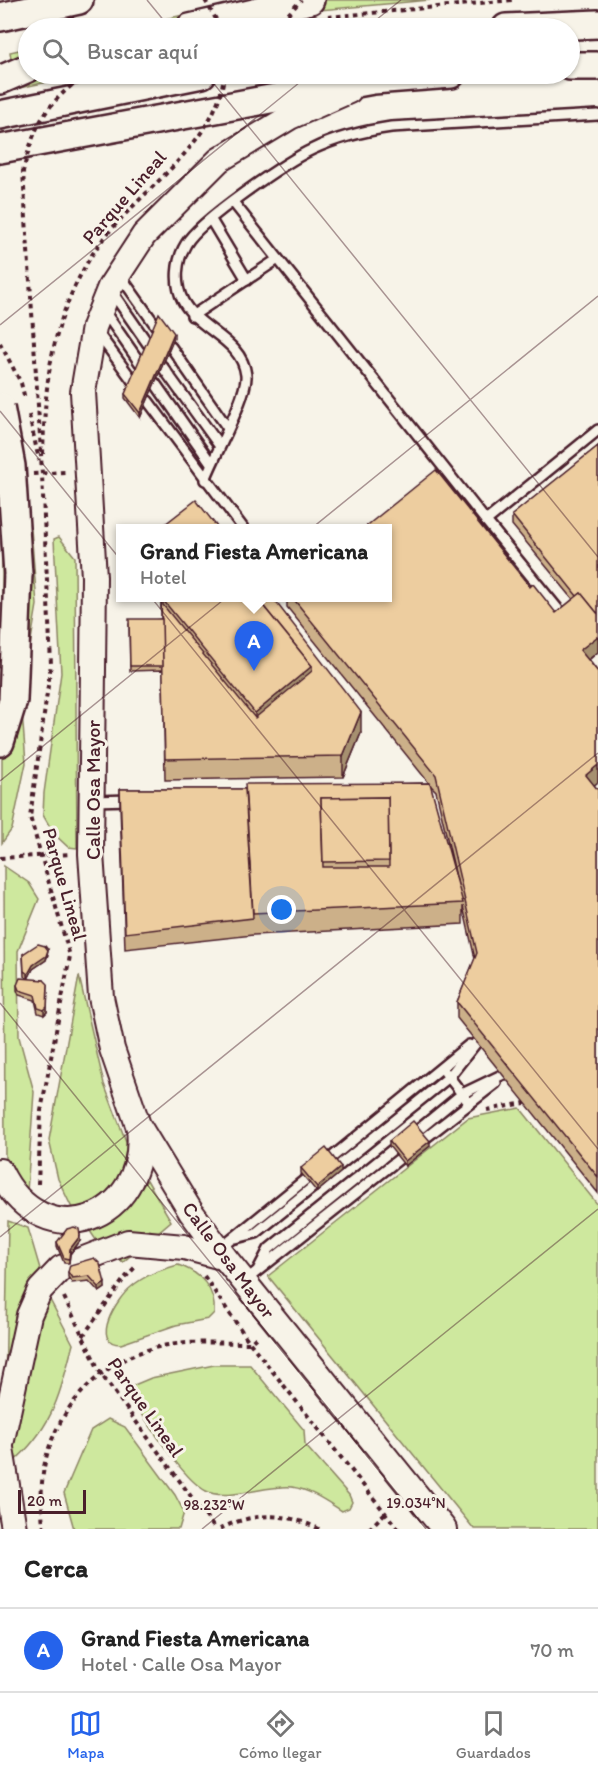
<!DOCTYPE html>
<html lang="es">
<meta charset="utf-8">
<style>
:root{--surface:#fff;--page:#f2f2f2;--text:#222;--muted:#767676;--line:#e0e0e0;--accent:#2563eb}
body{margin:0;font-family:Itim,sans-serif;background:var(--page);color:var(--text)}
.scale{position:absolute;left:18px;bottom:15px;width:68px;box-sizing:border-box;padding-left:6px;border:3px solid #4a1f2b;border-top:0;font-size:16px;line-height:21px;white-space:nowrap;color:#4a1f2b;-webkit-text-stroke:4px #f7f3e8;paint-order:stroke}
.you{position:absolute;left:282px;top:910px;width:21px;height:21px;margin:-15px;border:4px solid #fff;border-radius:50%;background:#1a73e8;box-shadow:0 0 0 9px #1a73e833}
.badge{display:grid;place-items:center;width:39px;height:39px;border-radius:50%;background:var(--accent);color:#fff;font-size:20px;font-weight:700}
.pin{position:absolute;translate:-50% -50px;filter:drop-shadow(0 2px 3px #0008)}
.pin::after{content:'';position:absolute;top:32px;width:21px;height:18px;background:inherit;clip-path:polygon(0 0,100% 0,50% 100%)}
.popup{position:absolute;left:116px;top:524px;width:276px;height:78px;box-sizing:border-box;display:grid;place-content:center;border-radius:0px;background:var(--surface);filter:drop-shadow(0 2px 4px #0005);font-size:20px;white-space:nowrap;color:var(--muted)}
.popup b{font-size:22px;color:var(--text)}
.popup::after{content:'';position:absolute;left:50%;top:100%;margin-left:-12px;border:12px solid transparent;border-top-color:var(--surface)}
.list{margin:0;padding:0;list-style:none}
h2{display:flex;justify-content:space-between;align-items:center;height:78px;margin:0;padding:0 24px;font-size:26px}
h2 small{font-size:20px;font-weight:400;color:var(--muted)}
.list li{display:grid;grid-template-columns:39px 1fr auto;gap:18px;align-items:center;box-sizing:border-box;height:84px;padding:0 24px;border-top:2px solid var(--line)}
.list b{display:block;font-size:22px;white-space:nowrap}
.list p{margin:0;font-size:20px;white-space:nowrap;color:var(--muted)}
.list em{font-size:20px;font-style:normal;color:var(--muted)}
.icon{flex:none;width:33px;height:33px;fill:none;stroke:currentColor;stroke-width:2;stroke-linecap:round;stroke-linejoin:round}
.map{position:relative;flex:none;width:598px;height:1529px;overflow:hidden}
.search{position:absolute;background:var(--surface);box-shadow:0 2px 4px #0004;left:18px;right:18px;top:18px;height:66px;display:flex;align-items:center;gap:15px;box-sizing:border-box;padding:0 21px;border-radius:33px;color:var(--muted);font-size:22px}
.sheet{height:162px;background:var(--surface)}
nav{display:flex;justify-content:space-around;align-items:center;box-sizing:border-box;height:84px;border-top:2px solid var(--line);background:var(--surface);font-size:16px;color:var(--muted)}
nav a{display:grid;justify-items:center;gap:3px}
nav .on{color:var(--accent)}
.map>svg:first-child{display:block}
.green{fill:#cee89e;stroke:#8c8464;stroke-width:1.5}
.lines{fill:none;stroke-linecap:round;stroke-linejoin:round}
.service-casing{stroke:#4a1f2b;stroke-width:14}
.tertiary-casing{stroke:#4a1f2b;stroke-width:28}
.secondary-casing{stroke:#4a1f2b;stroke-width:32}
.path{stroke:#4a1f2b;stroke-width:4;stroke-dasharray:4.5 4.5;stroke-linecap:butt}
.service{stroke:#f7f3e8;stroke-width:9}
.tertiary{stroke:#f7f3e8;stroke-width:24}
.secondary{stroke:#f7f3e8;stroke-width:27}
.secondary-bridge-casing{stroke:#4a1f2b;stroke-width:32;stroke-linecap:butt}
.path-bridge{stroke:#4a1f2b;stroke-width:4;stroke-dasharray:4.5 4.5;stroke-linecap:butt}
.secondary-bridge{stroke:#f7f3e8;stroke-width:27}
.wall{fill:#ccb089;stroke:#4a1f2b;stroke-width:1.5;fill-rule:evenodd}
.shaded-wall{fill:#a6906f;stroke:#4a1f2b;stroke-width:1.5}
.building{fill:#edcd9f;stroke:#4a1f2b;stroke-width:1.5;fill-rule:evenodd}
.ticks{fill:none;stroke:#4a1f2b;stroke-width:1.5;stroke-opacity:0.45}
.labels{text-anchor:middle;stroke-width:6;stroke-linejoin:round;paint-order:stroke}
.street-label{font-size:20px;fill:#4a1f2b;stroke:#f7f3e8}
.ticks-label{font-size:15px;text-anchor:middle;fill:#4a1f2b;stroke:#f7f3e8;stroke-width:6;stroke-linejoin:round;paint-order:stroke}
</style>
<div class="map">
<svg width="598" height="1529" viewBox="0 0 598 1529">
<rect width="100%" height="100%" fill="#f7f3e8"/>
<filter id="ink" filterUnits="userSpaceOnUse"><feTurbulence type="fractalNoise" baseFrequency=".0167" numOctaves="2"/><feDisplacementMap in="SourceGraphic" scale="12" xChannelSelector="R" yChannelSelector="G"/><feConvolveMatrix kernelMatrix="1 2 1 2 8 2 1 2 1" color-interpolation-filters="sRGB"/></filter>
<g filter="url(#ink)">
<g class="green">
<path d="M256 0H290L299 17 277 28H121Z"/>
<path d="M306 0H430L309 11Z"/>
<path d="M28 48V74H86L0 92 14 76 10 52Z"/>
<path d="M31 529 37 605 21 699 26 763 12 829 2 843V559C10 545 14 533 31 529Z"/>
<path d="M59 537 75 557 77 848 68 847 54 834 43 815 44 793 61 673 54 539Z"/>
<path d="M4 866 29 883 39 899 18 951 19 1037 34 1092 27 1192 5 1164Z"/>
<path d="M79 976 104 1084 132 1157C117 1185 107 1196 77 1210L71 1206 58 1179 49 1140Z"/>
<path d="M520 1108 598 1205V1529H474L268 1276 468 1118Z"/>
<path d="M147 1180 171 1221 123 1262 102 1249 88 1228C118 1216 129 1207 147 1180Z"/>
<path d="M8 1221 28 1228 48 1296 73 1344C59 1397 53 1428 10 1465L5 1394Z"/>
<path d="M178 1265C200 1272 216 1289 214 1313L208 1319 176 1325 121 1344C89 1344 117 1298 131 1287 145 1275 160 1270 178 1265Z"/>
<path d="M214 1365H250L304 1430 305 1445 349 1495 352 1502 349 1508 342 1511C326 1501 311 1490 292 1487 269 1484 226 1502 206 1491 180 1477 147 1419 128 1394L127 1388 151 1378Z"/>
<path d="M108 1419 125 1427 175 1495 184 1512 179 1529H74L64 1493 91 1430Z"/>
</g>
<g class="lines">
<g class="service-casing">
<g id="service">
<path d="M233 202 486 521 598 430"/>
<path d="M211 220 247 280"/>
<path d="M119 274 156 326"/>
<path d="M112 292 148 344"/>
<path d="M104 311 140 363"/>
<path d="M192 316 278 259"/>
<path d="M97 332 133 381"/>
<path d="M171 347 227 427"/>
<path d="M162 366 219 445"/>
<path d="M155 383 211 463"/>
<path d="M148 401 243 528"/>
<path d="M205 480C214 456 248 395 246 375 242 339 198 330 183 301 174 284 176 260 186 244 199 221 287 161 313 149 338 137 364 131 391 127L598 115"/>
<path d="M486 521 566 619"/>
<path d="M93 801 131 800"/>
<path d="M445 1072 466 1099"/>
<path d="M417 1131 462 1094 512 1070"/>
<path d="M424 1139 496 1083"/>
<path d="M331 1158 469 1045"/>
<path d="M337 1167 449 1077 483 1034"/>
<path d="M236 1238 256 1233 313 1187"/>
<path d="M220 1249 306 1179"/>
<path d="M259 1268 269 1249 392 1150"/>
<path d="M246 1280 399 1159"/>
</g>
</g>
<g class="tertiary-casing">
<g id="tertiary">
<path d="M349 91 290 117 219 160 144 235 110 287 94 327 83 392 94 577 91 854 101 997 112 1049 138 1125 191 1212 225 1258 444 1529"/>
<path d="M0 1171C43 1260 149 1220 139 1128"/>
<path d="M0 1442 14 1529"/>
<path d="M0 1449 29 1315 40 1290 61 1268 128 1242 184 1247 225 1258"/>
</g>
</g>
<g class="secondary-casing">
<g id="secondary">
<path d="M0 17 79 0"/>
<path d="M190 28 310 0"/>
<path d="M506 28 598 24"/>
<path d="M570 66H598"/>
<path d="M0 80 28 68"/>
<path d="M0 115 202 74"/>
<path d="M0 149 373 80 451 74"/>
<path d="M0 742 13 700 18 574"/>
</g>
</g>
<g class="path">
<path d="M328 17 513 0"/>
<path d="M0 343 21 383 25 399"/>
<path d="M29 415 39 460"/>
<path d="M33 474 65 472"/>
<path d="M0 858 70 854"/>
<path d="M487 1110 530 1102"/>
<path d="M38 1184 41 1111 70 956 30 817 51 664 41 454"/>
<path d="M204 1276 250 1343 398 1529"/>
<path d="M64 1297 101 1374 215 1529"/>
<path d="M83 1336 124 1279 137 1265"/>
<path d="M44 1529C42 1520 42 1511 42 1502 37 1433 87 1365 154 1348 185 1340 218 1343 250 1343L259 1335"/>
<path d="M220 1529C253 1512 286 1512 319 1529"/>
<path d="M369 1529 385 1513"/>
</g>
<use href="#service" class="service"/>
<use href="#tertiary" class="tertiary"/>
<use href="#secondary" class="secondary"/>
<g class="secondary-bridge-casing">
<path id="secondary-bridge" d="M0 407 11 466 18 574"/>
</g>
<g class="path-bridge">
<path d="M205 0 221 28"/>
<path d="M282 21 301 0"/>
<path d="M41 452 23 172C35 122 45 105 86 74"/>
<path d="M43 454C45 380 51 323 90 258 127 196 218 149 224 74"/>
</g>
<use href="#secondary-bridge" class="secondary-bridge"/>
</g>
<g class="wall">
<path d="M174 338 140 418 125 398V394Z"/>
<path d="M598 446V652L589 660 598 672V782L594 785 598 790V1193L457 1018V1002L475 959 463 906V924L253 935 125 949 120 806V789H245L429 783 287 607V597H387L530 587 556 613 573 599 512 525V515ZM430 785 436 791 458 885Z"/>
<path d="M161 597H272L361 733 343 777 165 780 163 670 130 671 129 624 161 619Z"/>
<path d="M23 954 48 955 46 960 33 969 28 979 24 976Z"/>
<path d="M44 980 47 1012 44 1015 38 1013 35 1000 19 995 17 990V985Z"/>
<path d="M389 1141 430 1146 405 1166 389 1146Z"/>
<path d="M301 1168 341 1172 317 1192 301 1173Z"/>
<path d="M80 1241 70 1254 69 1263H64L57 1246V1242Z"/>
<path d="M94 1258 105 1288 99 1292 89 1281 72 1283 68 1277V1272Z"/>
</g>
<g class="shaded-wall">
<path d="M174 333V338L140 418V413Z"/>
<path d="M598 636V652L580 666V650Z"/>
<path d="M312 666V693L255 739V713Z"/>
<path d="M361 712V733L343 777V756Z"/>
<path d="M598 765V782L586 792V775Z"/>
<path d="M48 950 46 960 33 969 28 979V974L33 965Z"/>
<path d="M48 984 47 1012 44 1015V1010Z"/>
<path d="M430 1141V1146L405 1166V1161Z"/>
<path d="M341 1167V1172L317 1192V1187Z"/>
<path d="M80 1236V1241L70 1254 69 1263 70 1249Z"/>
<path d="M105 1283V1288L99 1292V1287Z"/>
</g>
<g class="building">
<path d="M159 313 174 333 140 413 125 394Z"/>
<path d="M598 446V614L581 593 577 596 512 515Z"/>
<path d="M436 470 530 587 533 584 556 613 581 593 598 614V636L580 650 598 672V765L586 775 598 790V1177L457 1002 477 953 436 775 292 597H387V528H364Z"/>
<path d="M196 500 218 528H160Z"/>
<path d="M161 597H166L163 600V605L255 718 312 671V666L256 597H272L361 712 343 756 165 759Z"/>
<path d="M166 597H256L312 666 255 713 163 600Z"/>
<path d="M129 619H162L163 666H130Z"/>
<path d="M430 783 463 903 253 913 245 784ZM388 797 389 867H323L321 798Z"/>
<path d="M120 789H245L253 918 125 933Z"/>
<path d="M388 797 389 861 323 862 321 798Z"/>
<path d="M38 944 45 946 48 950 46 956 33 965 28 974 24 971 23 954Z"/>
<path d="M20 978 44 980 48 984 47 1007 44 1010 38 1008 35 995 19 990 17 985Z"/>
<path d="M413 1121 430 1141 405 1161 389 1141Z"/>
<path d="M326 1148 341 1167 317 1187 301 1168Z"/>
<path d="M74 1227 79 1229 80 1236 70 1249 69 1259 64 1258 57 1242 67 1229Z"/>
<path d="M94 1258 100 1264 105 1283 99 1287 89 1276 72 1278 68 1272 70 1265Z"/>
</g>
</g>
<path class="ticks" d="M147 0 170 28M366 28 401 0M206 74 598 557M0 325 310 74M0 411 598 1149M0 781 598 296M0 1003 426 1529M0 1237 598 753M202 1529 598 1209"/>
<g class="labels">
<g class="street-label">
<text transform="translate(124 197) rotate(-49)" y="7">Parque Lineal</text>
<text transform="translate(93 790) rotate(-90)" y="7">Calle Osa Mayor</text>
<text transform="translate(65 884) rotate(74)" y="7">Parque Lineal</text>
<text transform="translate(229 1260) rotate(53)" y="7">Calle Osa Mayor</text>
<text transform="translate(146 1407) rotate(55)" y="7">Parque Lineal</text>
</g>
</g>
<g class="ticks-label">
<text x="416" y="1508">19.034°N</text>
<text x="214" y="1510">98.232°W</text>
</g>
</svg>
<div class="scale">20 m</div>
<div class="you"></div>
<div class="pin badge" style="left:254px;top:671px">A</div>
<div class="popup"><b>Grand Fiesta Americana</b>Hotel</div>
<div class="search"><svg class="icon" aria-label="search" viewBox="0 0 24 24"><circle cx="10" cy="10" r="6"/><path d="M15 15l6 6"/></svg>Buscar aquí</div>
</div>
<section class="sheet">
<h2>Cerca<small></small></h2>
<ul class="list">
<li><span class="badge">A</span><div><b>Grand Fiesta Americana</b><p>Hotel · Calle Osa Mayor</p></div><em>70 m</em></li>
</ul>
</section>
<nav>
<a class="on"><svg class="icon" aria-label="map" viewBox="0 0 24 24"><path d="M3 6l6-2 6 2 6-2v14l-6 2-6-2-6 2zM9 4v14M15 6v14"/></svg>Mapa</a>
<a><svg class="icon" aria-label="directions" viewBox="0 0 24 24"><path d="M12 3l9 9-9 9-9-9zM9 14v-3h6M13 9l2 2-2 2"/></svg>Cómo llegar</a>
<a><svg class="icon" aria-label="saved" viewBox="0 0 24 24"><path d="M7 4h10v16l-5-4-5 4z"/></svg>Guardados</a>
</nav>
